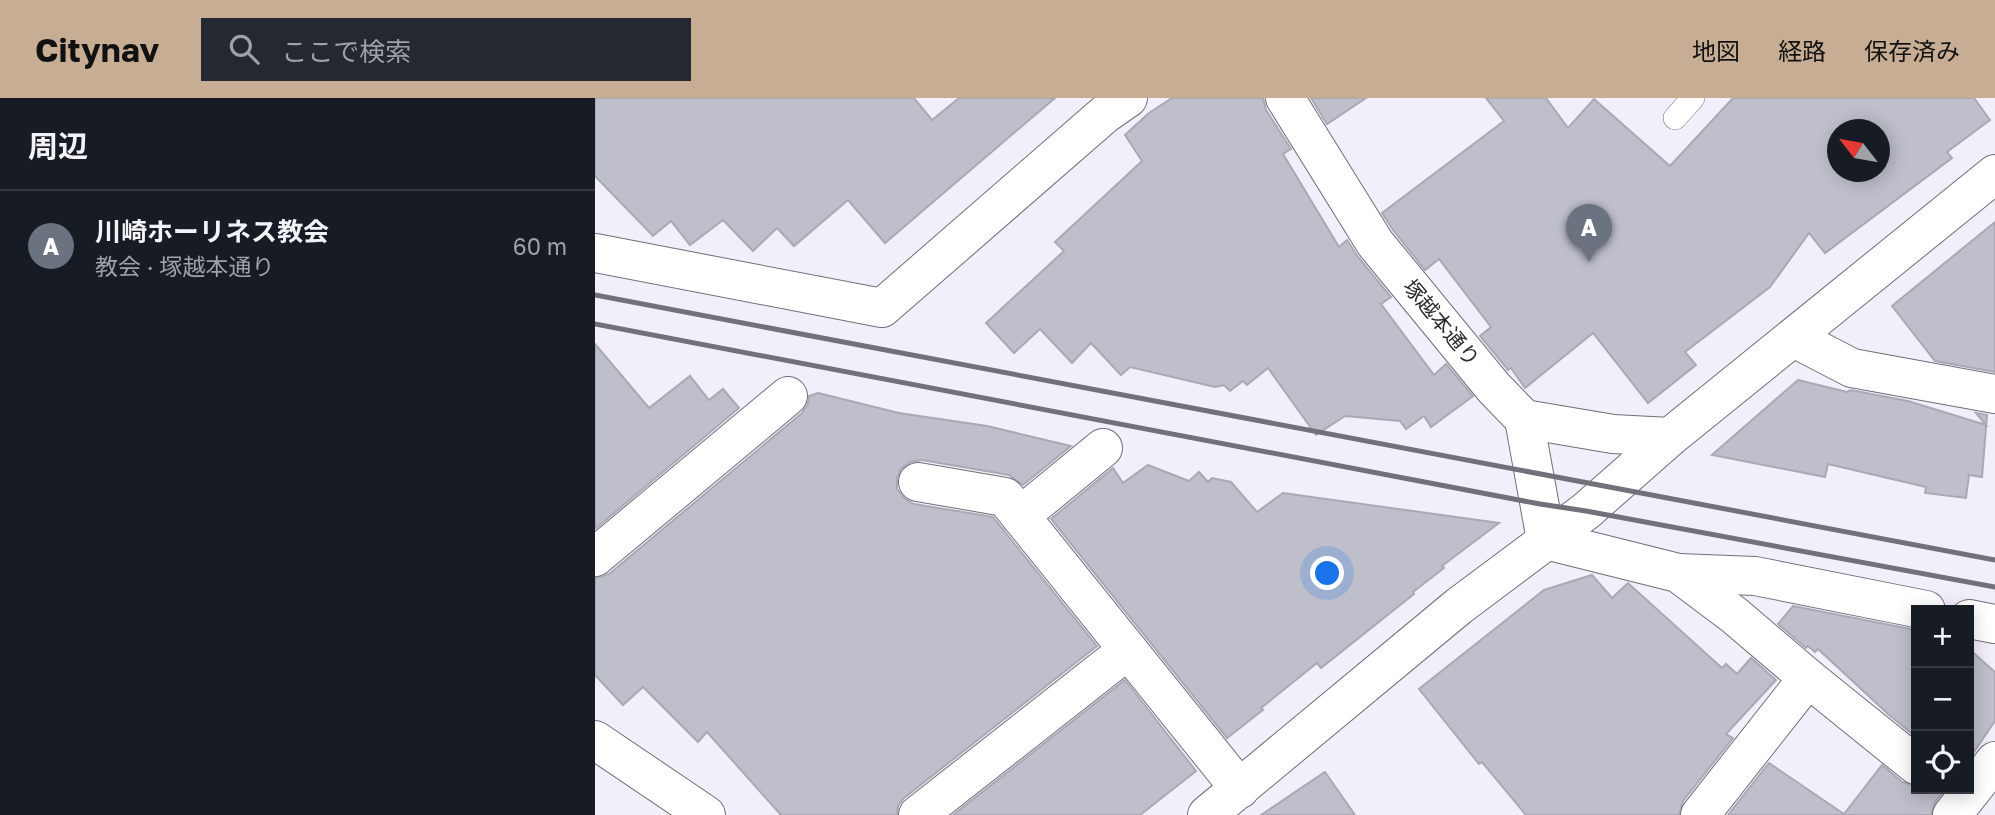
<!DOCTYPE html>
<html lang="ja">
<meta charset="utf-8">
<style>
:root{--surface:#171b24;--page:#242831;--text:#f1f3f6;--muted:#9ea1a6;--line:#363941;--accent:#c7ad93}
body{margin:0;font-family:"Golos Text","Noto Sans JP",sans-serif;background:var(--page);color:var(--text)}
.controls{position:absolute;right:21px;bottom:21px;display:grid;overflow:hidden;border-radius:0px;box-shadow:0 4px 18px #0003}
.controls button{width:63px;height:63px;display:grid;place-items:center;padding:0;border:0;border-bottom:2px solid var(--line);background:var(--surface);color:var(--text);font:35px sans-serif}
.compass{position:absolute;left:1232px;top:21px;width:63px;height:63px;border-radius:50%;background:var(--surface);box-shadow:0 4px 18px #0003;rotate:301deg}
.you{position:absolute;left:733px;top:476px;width:24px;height:24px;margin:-18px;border:5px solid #fff;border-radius:50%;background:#1a73e8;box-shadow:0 0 0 10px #1a73e833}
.badge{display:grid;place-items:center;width:46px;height:46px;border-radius:50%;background:var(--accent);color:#fff;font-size:23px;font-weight:700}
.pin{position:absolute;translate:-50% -58px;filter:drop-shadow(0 2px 4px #0008)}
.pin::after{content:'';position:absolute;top:37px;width:24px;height:21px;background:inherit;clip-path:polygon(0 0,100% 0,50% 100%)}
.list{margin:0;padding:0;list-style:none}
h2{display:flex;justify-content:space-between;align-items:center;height:91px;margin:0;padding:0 28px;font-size:30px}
h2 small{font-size:23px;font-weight:400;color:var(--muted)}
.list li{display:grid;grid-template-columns:46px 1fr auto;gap:21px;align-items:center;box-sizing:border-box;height:112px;padding:0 28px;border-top:2px solid var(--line)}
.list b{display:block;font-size:26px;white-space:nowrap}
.list p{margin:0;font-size:23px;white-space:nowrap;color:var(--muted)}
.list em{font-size:23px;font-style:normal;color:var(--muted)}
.icon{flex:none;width:38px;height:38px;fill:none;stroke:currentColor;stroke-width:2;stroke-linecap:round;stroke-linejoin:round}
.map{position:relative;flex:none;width:1400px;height:717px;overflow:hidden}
header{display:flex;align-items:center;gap:42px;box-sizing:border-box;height:98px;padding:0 35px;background:var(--accent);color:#111}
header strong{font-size:33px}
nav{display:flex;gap:38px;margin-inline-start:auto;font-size:24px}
.search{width:490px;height:63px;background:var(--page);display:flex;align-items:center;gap:18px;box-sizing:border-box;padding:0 24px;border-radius:0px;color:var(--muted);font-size:26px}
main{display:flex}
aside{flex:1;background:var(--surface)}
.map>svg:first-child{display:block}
.building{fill:#bebfcb;stroke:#a8a9b5;stroke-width:2;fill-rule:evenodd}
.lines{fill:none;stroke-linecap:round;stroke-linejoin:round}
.lane-casing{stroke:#706e78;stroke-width:24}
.street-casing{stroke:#706e78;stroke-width:40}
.secondary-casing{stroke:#706e78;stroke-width:40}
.lane{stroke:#fff;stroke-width:23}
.street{stroke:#fff;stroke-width:38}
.secondary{stroke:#fff;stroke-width:38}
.rail{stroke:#727078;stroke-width:5}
.labels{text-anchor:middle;stroke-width:5;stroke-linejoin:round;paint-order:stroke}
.street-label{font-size:21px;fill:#2b2a2f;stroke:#fff}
</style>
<header>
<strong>Citynav</strong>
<div class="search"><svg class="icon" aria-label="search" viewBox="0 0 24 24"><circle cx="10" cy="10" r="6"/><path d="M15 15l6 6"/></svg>ここで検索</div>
<nav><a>地図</a><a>経路</a><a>保存済み</a></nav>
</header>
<main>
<aside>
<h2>周辺<small></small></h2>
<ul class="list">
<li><span class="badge" style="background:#6b7280">A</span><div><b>川崎ホーリネス教会</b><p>教会 · 塚越本通り</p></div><em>60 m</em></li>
</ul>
</aside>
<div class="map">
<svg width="1400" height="717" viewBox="0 0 1400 717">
<rect width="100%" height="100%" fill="#f2effb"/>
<g class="building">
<path d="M0 0H319L337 22 364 0H460L290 145 253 102 199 148 182 130 158 153 128 122 95 147 76 123 58 138 0 78Z"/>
<path d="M577 0H668L671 12 696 51 688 56 744 149 752 142 763 159 796 199 786 206 839 277 851 266 878 298 836 329 829 318 811 331 805 323 750 318 721 337 673 270 652 287 648 283 635 293 629 287 620 289 535 269 526 277 496 245 477 265 445 231 419 255 391 225 469 153 460 144 547 63 530 37 554 15Z"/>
<path d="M716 0H771L732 26Z"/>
<path d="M891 0H951L973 30 999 1 1075 68 1138 0H1379L1395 22 1352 54 1357 60 1230 155 1214 135 1175 189 1090 254 1101 267 1053 305 998 235 930 290 916 270 913 272 885 238 896 229 844 161 830 172 798 132 787 115 909 23ZM1242 32H1284V74H1242Z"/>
<path d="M1400 124V274L1340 263 1297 208Z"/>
<path d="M0 246 54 310 95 278 114 302 128 291 144 310 0 431Z"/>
<path d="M1203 282 1252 294 1256 292 1313 303 1391 327 1381 315 1392 317 1387 379 1374 377 1371 400 1330 395 1331 389 1233 366 1230 379 1117 357Z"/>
<path d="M223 295 304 315 392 328 476 348 428 387 414 377 327 362 315 364 306 371 302 380V391L310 401 319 406 398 419 502 548 309 700 303 708 302 717H186L112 634 103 644 48 589 28 607 0 577V480L14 476 207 315 213 306 214 298Z"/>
<path d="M553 367 594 383 604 374 613 384 617 380 636 384 662 414 688 395 904 425 847 468 849 470 818 494 819 496 726 570 722 565 666 610 668 612 632 640 456 421 518 370 528 385Z"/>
<path d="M997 477 1017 500 1033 485 1127 570 1131 566 1142 576 1156 560 1181 582 1131 636 1138 640 1088 703 1084 717H931L887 664 884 666 824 591 949 492Z"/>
<path d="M1198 508 1321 532V639L1293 616 1223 551 1220 554 1213 548 1211 550 1183 526Z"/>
<path d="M1374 551 1400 574V623L1374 661Z"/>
<path d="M530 582 601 673 545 717H358Z"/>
<path d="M1174 665 1249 716 1287 667 1307 684 1321 688V691H1350L1340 704 1336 717H1133Z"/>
<path d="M730 674 760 717H666Z"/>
</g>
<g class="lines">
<g class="lane-casing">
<path id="lane" d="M1080 20 1098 0"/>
</g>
<g class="street-casing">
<g id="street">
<path d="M0 155 287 210 510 16 533 0"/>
<path d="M1199 240 1257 270 1400 296"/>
<path d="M929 321 951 442 1083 475 1139 517 1213 580 1321 667"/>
<path d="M323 384 410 399 645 691"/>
<path d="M425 418 508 350"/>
<path d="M0 459 193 298"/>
<path d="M1083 475 1160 478 1331 512"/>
<path d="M1374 521 1400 526"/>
<path d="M0 642 111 717"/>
<path d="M323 717 533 552"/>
<path d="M1105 717 1213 580"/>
<path d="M1357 717 1400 663"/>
</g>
</g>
<g class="secondary-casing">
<g id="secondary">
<path d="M690 0 780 145 899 290 929 321 1018 336 1075 339"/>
<path d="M612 717 864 508 991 413 1075 339 1400 76"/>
</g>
</g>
<use href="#lane" class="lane"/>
<use href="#street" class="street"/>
<use href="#secondary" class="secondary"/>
<g class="rail">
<path d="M0 197 1400 462"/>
<path d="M0 226 945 406 991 413 1400 489"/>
</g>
</g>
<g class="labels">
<g class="street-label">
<text transform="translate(846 225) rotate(50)" y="7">塚越本通り</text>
</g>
</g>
</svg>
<div class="controls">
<button>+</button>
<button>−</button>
<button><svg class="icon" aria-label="locate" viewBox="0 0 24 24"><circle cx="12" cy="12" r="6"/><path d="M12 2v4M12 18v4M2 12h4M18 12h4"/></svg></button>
</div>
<svg class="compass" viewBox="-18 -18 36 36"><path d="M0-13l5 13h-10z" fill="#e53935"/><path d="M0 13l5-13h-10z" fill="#9ea1a6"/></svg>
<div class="you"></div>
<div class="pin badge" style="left:994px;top:164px;background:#6b7280">A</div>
</div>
</main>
